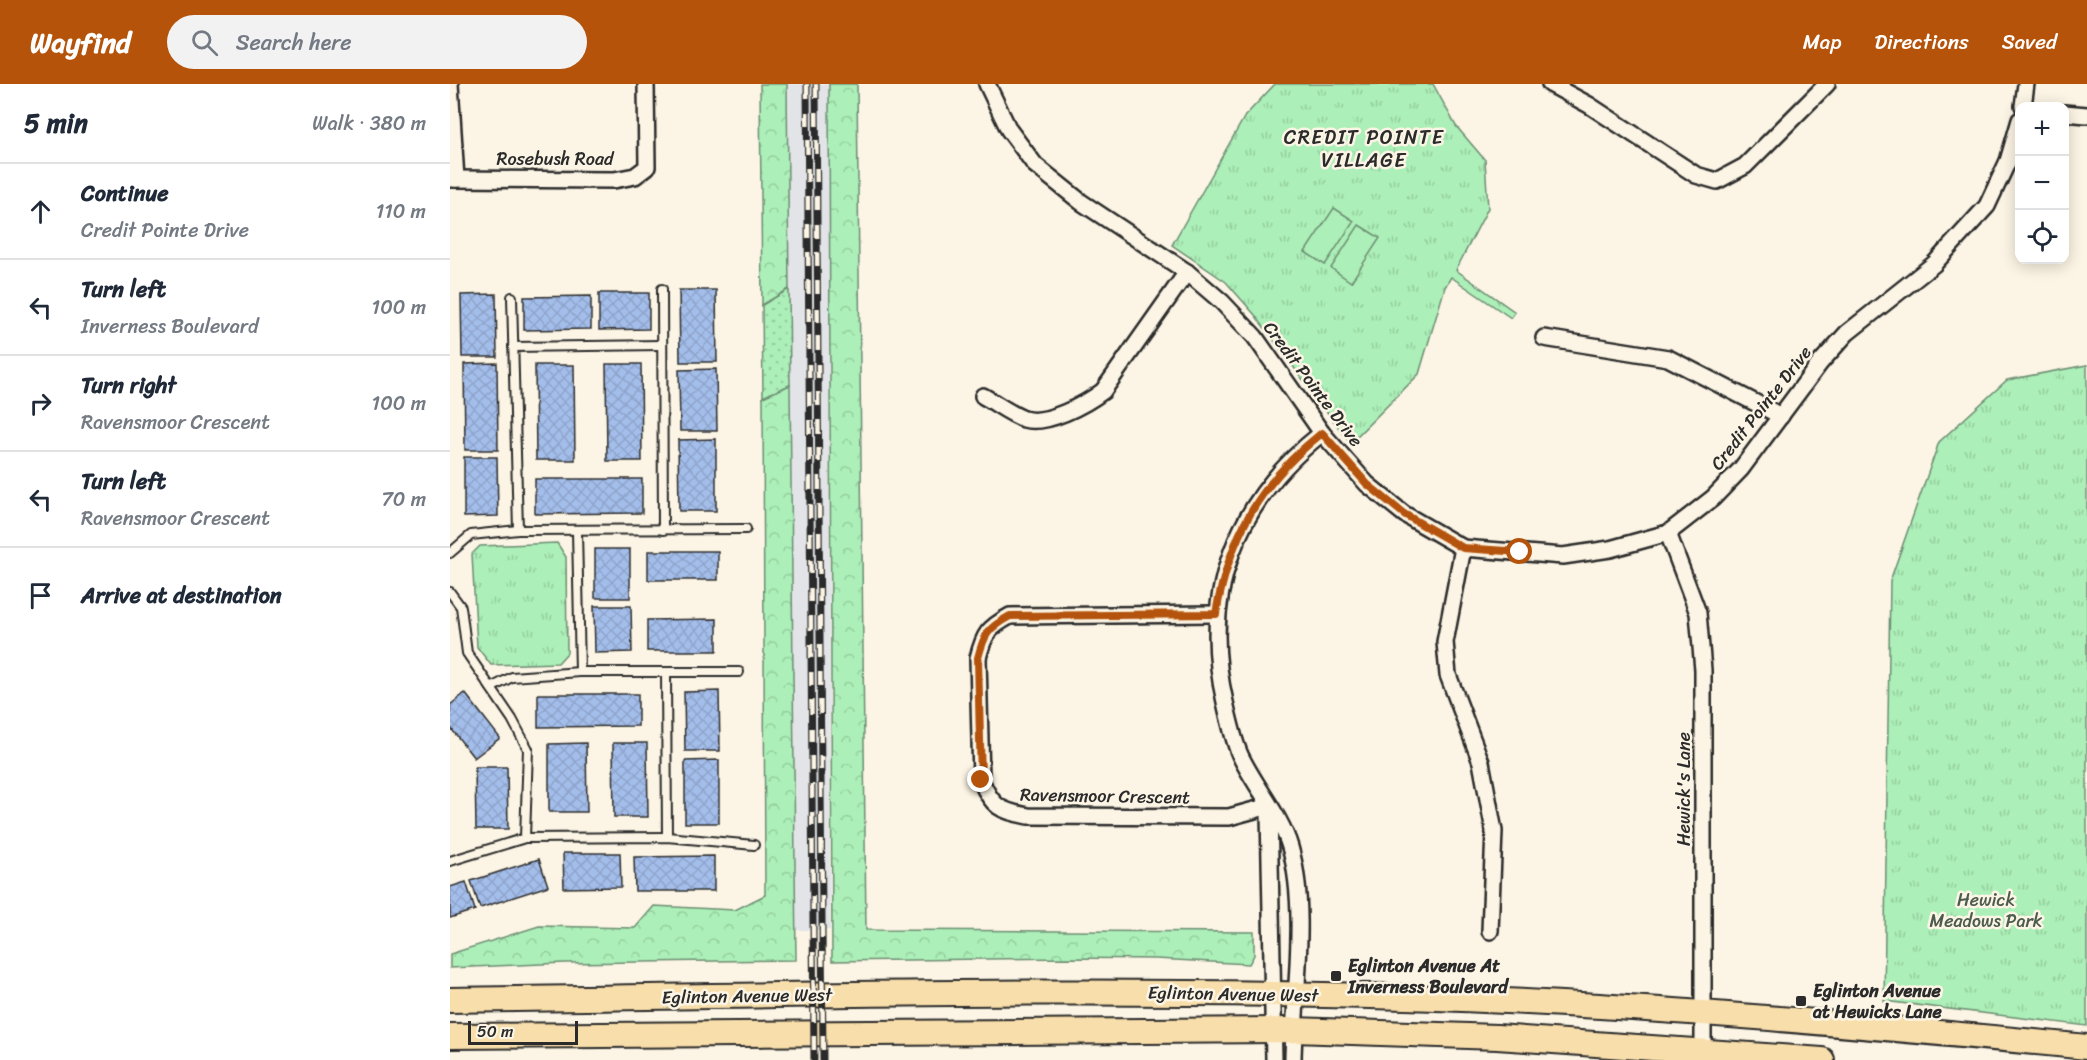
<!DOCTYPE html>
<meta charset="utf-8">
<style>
:root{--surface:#fff;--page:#f2f2f3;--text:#1f2937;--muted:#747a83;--line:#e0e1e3;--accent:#b45309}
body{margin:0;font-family:Sriracha,sans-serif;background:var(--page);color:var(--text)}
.controls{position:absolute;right:18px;top:18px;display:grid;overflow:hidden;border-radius:12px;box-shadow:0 3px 15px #0003}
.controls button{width:54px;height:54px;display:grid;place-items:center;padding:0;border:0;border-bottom:2px solid var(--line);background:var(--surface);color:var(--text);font:30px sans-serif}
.scale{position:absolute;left:18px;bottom:15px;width:110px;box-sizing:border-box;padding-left:6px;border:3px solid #2b2b2b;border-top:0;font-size:16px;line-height:21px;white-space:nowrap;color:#2b2b2b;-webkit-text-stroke:4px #fcf5e5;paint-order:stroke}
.stop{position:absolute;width:18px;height:18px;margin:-14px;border:4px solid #b45309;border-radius:50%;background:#fff}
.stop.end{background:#b45309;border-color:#fff;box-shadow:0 2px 6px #0008}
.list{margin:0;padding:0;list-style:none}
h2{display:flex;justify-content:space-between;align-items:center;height:78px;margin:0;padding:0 24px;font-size:26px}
h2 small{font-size:20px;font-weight:400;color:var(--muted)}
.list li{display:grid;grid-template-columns:39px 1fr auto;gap:18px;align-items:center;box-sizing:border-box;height:96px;padding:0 24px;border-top:2px solid var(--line)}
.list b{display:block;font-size:22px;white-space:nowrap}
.list p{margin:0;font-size:20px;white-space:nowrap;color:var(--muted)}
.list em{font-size:20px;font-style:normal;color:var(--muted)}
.icon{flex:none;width:33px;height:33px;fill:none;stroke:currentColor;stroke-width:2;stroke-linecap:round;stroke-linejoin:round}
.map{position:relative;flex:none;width:1637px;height:976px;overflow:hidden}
header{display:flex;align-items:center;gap:36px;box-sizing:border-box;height:84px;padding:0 30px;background:var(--accent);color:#fff}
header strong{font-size:28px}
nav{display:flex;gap:33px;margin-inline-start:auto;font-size:21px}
.search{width:420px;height:54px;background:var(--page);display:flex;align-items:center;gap:15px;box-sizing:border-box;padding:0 21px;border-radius:33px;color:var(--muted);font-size:22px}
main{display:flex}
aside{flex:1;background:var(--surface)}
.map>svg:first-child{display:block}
.built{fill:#e2e4e7}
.grass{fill:url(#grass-dots);stroke:#6c8d72;stroke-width:1.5}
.forest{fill:url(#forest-crowns);stroke:#6c8d72;stroke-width:1.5}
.park{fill:url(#park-tufts);stroke:#6c8d72;stroke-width:1.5}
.pitch{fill:#acefb8;stroke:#6c8d72;stroke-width:1.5}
.building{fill:url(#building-cross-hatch);stroke:#2b2b2b;stroke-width:1.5}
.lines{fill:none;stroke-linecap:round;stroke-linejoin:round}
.lane-casing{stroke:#2b2b2b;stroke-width:12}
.street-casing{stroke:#2b2b2b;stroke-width:20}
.primary-casing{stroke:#2b2b2b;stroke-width:28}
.lane{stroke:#fcf5e5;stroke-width:8}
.street{stroke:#fcf5e5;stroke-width:15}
.primary{stroke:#f8deab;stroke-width:24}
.rail-casing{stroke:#2b2b2b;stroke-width:7}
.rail{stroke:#fcf5e5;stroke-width:4.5;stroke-dasharray:14;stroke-linecap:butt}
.route{stroke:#b45309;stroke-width:8}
.poi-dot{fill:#2b2b2b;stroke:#fcf5e5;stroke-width:2}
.labels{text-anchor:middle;stroke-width:5;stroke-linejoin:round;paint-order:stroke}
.street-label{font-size:18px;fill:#2b2b2b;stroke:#fcf5e5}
.park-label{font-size:18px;fill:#4b5c4e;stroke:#fcf5e5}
.poi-label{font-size:18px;font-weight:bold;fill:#2b2b2b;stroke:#fcf5e5;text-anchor:start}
.neighbourhood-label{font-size:20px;letter-spacing:1.5px;fill:#2b2b2b;stroke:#fcf5e5}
</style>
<header>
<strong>Wayfind</strong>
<div class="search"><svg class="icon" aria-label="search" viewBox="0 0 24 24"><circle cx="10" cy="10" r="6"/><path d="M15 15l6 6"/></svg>Search here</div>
<nav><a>Map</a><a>Directions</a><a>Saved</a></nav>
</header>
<main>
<aside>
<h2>5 min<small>Walk · 380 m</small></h2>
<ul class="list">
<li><svg class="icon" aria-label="ahead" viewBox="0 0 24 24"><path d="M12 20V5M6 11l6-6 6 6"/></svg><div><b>Continue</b><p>Credit Pointe Drive</p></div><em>110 m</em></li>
<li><svg class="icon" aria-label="left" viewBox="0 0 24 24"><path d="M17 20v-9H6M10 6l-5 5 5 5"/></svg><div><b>Turn left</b><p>Inverness Boulevard</p></div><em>100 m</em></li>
<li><svg class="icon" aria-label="right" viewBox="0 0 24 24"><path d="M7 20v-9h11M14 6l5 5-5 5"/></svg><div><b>Turn right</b><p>Ravensmoor Crescent</p></div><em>100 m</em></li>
<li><svg class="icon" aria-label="left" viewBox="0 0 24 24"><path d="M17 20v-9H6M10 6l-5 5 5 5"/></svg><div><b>Turn left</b><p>Ravensmoor Crescent</p></div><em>70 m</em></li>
<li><svg class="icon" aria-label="arrive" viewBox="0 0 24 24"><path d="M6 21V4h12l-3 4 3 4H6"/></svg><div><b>Arrive at destination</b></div></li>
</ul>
</aside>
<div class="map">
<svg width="1637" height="976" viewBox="0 0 1637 976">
<defs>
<pattern id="grass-dots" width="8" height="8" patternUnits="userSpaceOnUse" patternTransform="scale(1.5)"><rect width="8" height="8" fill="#acefb8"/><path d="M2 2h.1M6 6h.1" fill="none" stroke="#94cd9e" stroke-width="1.8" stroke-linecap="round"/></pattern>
<pattern id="forest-crowns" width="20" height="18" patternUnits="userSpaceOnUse" patternTransform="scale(1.5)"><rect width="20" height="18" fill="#acefb8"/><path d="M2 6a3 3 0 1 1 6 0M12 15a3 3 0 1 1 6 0" fill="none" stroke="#94cd9e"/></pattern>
<pattern id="park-tufts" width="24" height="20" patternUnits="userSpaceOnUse" patternTransform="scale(1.5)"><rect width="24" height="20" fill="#acefb8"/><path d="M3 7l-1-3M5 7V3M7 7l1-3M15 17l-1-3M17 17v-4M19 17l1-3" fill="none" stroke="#94cd9e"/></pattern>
<pattern id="building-cross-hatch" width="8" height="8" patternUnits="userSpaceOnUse" patternTransform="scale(1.5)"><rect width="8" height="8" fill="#a4beeb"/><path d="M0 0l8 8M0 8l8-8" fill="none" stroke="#8da3ca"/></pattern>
</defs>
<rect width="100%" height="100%" fill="#fcf5e5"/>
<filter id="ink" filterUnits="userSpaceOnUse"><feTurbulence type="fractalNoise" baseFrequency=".0167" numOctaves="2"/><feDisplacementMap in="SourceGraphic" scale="12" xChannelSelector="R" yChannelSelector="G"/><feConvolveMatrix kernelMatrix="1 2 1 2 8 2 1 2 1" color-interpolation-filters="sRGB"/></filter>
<g filter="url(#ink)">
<path class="built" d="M337 0H379L380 846H346Z"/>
<path class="grass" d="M339 205 340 301 313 313 312 221Z"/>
<g class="forest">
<path d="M310 0H337L339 205 312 221Z"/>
<path d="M379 0H407L416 846 804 848V871L799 880 706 875 617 874 382 877Z"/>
<path d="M340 301 346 876 115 879 0 884V870L89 842 185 844 204 822 285 826 315 811 313 313Z"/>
</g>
<g class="park">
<path d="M825 0H983L1006 42 1035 76 1038 124 1006 186 1065 228 1061 234 1001 193 995 203 969 290 900 359 805 231 776 198 722 161 795 32Z"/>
<path d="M1637 281V942L1434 917 1440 497 1489 358 1557 296Z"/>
<path d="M107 459 116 473 117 569 108 579 41 581 27 563 22 470 30 462Z"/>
</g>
<g class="pitch">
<path d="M884 124 904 137 875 181 855 168Z"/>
<path d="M909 141 930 154 901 198 881 184Z"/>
</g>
<g class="building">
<path d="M229 206H266L267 278H230Z"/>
<path d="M149 209H199V245L149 246Z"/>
<path d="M46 210 47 273H12L11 211Z"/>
<path d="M141 212V245L74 246V213Z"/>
<path d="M47 279 48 366H15L14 280Z"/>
<path d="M156 280H191L192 377H157Z"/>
<path d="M85 281H124L125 376H86Z"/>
<path d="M266 285 267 347H230L229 286Z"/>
<path d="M266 355V427H229L228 356Z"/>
<path d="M14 373H47L48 432 14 433Z"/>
<path d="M85 395H192V429L85 430Z"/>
<rect x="145" y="465" width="35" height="49"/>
<rect x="198" y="467" width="70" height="29"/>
<path d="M144 522H181L182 568 145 569Z"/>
<path d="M267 535V567H197V536Z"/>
<path d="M269 607 270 667H235L234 608Z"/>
<path d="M15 609 50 654 24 674 0 643V621Z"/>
<path d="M88 610H188V642L88 643Z"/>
<path d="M136 659 137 728H99V660Z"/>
<path d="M163 659H197L198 733H164Z"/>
<path d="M269 676V739H235V677Z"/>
<path d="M25 683H57L58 745H26Z"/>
<path d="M113 769H170L171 803 114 804Z"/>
<path d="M264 772V807H185L184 773Z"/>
<path d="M89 775 98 802 30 824 21 797Z"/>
<path d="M16 798 25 826 0 834V803Z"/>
</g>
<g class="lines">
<g class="lane-casing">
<g id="lane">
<path d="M212 205 213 446"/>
<path d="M62 213 68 446"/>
<path d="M63 263 212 261"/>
<path d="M127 447 130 588"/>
<path d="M0 469 21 451 68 446 296 445"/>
<path d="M0 508 11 523 17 569 62 635 78 665 75 754"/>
<path d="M216 588 217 753"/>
<path d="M41 604 62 593 75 592 130 588H289"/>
<path d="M0 777 75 754 217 753 304 761"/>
</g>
</g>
<g class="street-casing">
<g id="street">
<path d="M0 0 6 95"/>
<path d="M537 0 559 46 585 81 631 118 737 188 772 218 805 253 872 349 917 400 954 430 1013 464 1113 472 1160 465 1218 449 1263 414 1291 385 1370 279 1397 249 1484 180 1537 122 1558 77 1570 36"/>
<path d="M1100 0 1139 21 1246 91 1267 97 1295 82 1377 0"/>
<path d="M1573 22 1576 0"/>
<path d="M1614 29 1637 31"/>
<path d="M0 95 164 96 185 92 197 83 196 0"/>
<path d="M1094 254 1218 274 1331 332"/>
<path d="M533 312C546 319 560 330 574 335 596 342 636 320 653 307L737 188"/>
<path d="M1218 449 1248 529 1253 586V966"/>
<path d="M1013 464 995 558 998 591 1031 678 1044 747 1040 847"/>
<path d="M766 530 560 532C538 544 534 550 528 574L531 696C542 723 550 727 578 732L779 733 819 722"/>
<path d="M819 728 824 976"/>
<path d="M843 976C844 911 858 825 840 763 831 732 804 701 790 671 783 655 779 635 775 618 750 510 785 418 872 349"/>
</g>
</g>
<g class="primary-casing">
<g id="primary">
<path d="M0 916C318 912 637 903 955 913 1183 920 1410 941 1637 963"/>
<path d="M0 952 844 946 1047 953 1372 976"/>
</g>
</g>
<use href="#lane" class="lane"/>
<use href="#street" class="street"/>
<use href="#primary" class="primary"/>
<g class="rail-casing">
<g id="rail">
<path d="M357 0 364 976"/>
<path d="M366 0 373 976"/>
</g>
</g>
<use href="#rail" class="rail"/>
</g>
</g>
<g class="lines" filter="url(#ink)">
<path class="route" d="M531 696 528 574C534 550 538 544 560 532L766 530C779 453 810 398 872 349L917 400 954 430 1013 464 1070 468"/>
</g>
<g class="poi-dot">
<rect x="880" y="886" width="12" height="12" rx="3"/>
<rect x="1345" y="911" width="12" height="12" rx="3"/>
</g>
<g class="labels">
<g class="street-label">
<text x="105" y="81">Rosebush Road</text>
<text transform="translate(863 300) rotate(53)" y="6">Credit Pointe Drive</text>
<text transform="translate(1311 324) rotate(-52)" y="6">Credit Pointe Drive</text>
<text transform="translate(1234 705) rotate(-90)" y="6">Hewick's Lane</text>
<text transform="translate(655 712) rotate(1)" y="6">Ravensmoor Crescent</text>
<text transform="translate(783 910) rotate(1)" y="6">Eglinton Avenue West</text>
<text transform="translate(297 912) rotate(-1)" y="6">Eglinton Avenue West</text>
</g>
<g class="park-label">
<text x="1536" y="822">Hewick<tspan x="1536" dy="21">Meadows Park</tspan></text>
</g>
<g class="poi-label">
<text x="898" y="888">Eglinton Avenue At<tspan x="898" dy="21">Inverness Boulevard</tspan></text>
<text x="1363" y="913">Eglinton Avenue<tspan x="1363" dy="21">at Hewicks Lane</tspan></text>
</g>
<g class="neighbourhood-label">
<text x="914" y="60">CREDIT POINTE<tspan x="914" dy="23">VILLAGE</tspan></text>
</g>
</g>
</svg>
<div class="controls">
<button>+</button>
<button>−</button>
<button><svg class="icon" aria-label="locate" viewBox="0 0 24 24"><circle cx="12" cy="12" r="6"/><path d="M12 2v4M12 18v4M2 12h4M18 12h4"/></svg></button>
</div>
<div class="scale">50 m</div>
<div class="stop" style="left:1070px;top:468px"></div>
<div class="stop end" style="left:531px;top:696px"></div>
</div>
</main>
